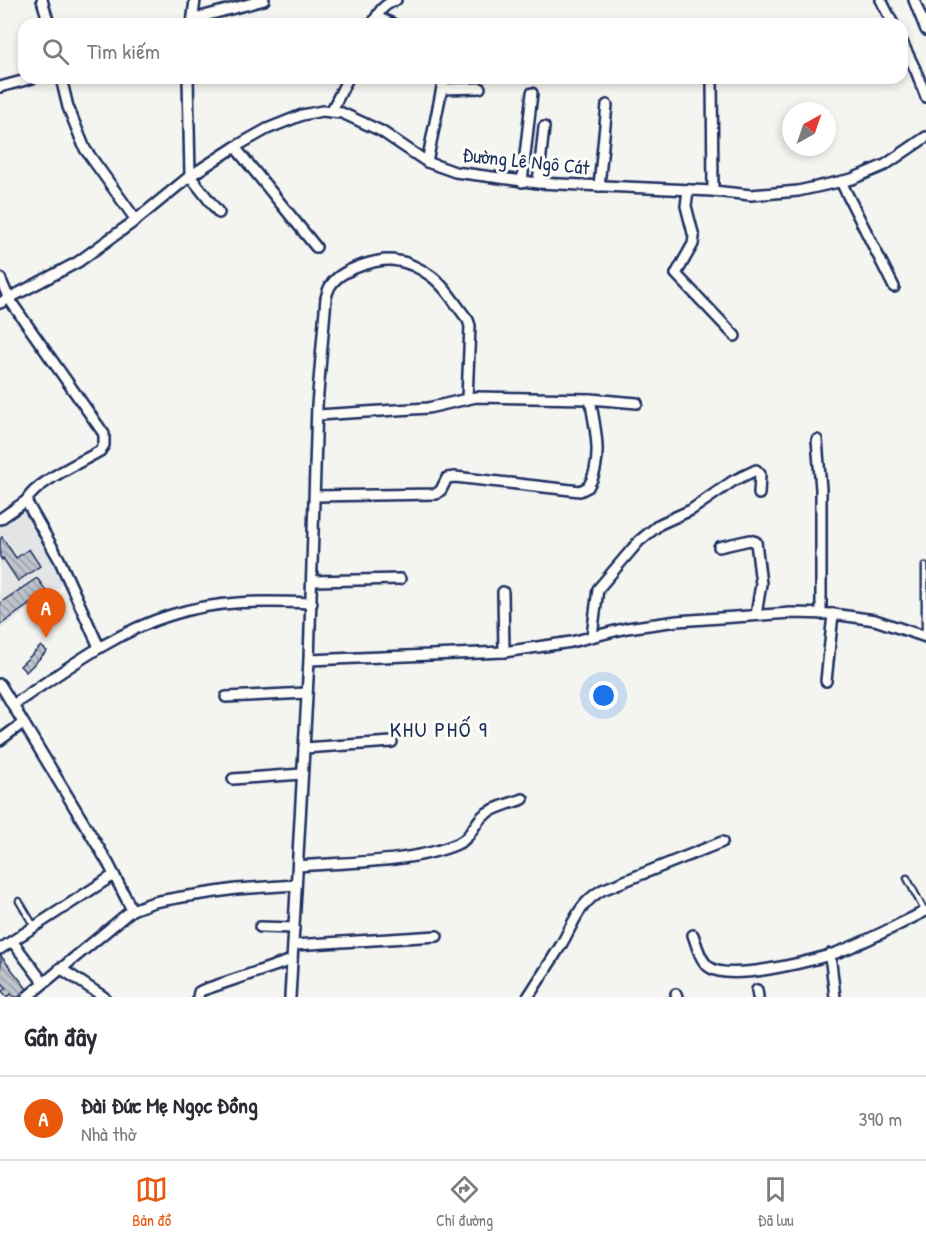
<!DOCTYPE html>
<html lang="vi">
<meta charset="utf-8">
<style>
:root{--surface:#fff;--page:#f2f2f3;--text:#2b2b33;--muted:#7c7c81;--line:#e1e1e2;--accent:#ea580c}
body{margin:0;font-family:"Patrick Hand",sans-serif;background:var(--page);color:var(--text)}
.compass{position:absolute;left:782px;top:102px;width:54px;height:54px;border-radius:50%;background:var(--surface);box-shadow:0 3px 9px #0003;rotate:40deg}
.you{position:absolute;left:604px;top:696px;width:21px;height:21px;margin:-15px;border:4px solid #fff;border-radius:50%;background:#1a73e8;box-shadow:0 0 0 9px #1a73e833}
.badge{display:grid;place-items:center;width:39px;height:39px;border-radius:50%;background:var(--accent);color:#fff;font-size:20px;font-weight:700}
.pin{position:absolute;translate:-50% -50px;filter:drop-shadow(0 2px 3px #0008)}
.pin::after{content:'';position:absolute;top:32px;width:21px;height:18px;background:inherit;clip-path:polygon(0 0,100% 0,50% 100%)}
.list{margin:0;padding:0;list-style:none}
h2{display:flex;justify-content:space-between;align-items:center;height:78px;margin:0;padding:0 24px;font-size:26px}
h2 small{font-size:20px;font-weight:400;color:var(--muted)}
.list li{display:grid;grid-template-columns:39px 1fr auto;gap:18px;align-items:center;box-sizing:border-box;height:84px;padding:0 24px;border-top:2px solid var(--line)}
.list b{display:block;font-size:22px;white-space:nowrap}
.list p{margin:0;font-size:20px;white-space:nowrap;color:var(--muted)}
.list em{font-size:20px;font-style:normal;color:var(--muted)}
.icon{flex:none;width:33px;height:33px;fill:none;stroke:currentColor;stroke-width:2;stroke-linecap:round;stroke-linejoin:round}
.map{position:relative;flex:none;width:926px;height:997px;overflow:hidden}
.search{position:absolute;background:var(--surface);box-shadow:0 3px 9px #0003;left:18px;right:18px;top:18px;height:66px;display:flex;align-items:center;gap:15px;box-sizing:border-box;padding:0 21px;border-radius:18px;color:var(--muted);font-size:22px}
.sheet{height:162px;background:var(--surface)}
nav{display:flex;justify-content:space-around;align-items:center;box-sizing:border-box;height:84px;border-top:2px solid var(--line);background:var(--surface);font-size:16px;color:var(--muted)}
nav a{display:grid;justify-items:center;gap:3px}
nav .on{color:var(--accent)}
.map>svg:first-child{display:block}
.built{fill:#e4e5e6}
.building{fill:url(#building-back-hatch);stroke:#1b2f5e;stroke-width:1.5}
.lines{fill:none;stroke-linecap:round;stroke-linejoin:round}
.service-casing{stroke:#1b2f5e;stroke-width:9}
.minor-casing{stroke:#1b2f5e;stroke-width:14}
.service{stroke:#fdfcf7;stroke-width:4.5}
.minor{stroke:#fdfcf7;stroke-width:9}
.labels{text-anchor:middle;stroke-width:6;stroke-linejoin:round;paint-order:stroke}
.street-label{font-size:20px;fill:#1b2f5e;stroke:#fdfcf7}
.quarter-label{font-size:22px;letter-spacing:1.5px;fill:#1b2f5e;stroke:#fdfcf7}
</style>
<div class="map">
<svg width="926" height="997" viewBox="0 0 926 997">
<defs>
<pattern id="building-back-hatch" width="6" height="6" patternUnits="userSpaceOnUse" patternTransform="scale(1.5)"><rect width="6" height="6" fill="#bfc3cc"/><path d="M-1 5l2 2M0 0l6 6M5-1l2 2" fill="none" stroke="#9a9fa9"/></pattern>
</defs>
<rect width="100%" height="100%" fill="#f4f4f1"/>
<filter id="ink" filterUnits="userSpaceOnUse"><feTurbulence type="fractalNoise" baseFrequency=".0167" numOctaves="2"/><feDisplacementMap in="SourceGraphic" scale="12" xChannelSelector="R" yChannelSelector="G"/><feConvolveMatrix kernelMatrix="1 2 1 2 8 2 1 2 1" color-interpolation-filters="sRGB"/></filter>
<g filter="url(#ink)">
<path class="built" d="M25 506 56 560 66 582 0 630V523Z"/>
<g class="building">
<path d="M2 537 16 558 29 549 40 566 18 581 3 558 2 560 0 557V539Z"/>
<path d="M37 578 47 592 0 625V603Z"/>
<path d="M41 646 47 651 26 672 20 666Z"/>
<path d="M1 956 28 990 18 997H13L11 994 7 997 2 991 6 988 0 980Z"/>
</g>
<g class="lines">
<g class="service-casing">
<g id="service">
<path d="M925 566V637"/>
<path d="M907 878 925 912"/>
<path d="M19 901 34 926"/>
</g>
</g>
<g class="minor-casing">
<g id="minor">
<path d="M42 0 49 24"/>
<path d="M881 0 893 24"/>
<path d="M914 0 926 30"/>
<path d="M377 17 393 24"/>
<path d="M193 19 264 0"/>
<path d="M192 24 195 0"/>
<path d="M373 24C379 11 383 5 396 0"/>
<path d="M902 42 916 71 926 97"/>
<path d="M61 78 68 107 85 149 136 220"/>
<path d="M188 78 190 176 219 213"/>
<path d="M712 78 713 191"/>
<path d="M0 87 33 78"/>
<path d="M442 89 480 88"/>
<path d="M331 112 348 78"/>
<path d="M235 147 316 247"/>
<path d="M427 162 444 78"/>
<path d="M522 182 532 93"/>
<path d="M841 182 894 287"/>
<path d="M538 183 544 127"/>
<path d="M599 186 607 105"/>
<path d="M688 190 686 206 694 237 693 244 676 274 735 336"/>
<path d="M0 278 9 299 104 434V445L100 451C80 463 37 481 26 501L59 559 99 647"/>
<path d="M0 303 78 262 136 220 190 176 235 147 267 129 302 115 322 111 342 113 381 131 427 162 455 172 538 183 713 191 751 195 798 191 852 179 885 165 926 137"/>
<path d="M318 415 428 408 476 397 590 399 637 403"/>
<path d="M817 440 821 489V614"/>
<path d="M315 496 436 494 441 490 447 478 455 477 580 491 588 487C604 462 595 427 590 399"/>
<path d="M0 519 26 501"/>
<path d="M719 547 750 540 756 542 761 584 756 615"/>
<path d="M313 581 400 579"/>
<path d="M503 592 504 652"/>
<path d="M592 636 598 589 639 541 660 524 691 510 733 481 756 470 760 474 759 494"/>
<path d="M309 660 504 652 571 642 627 628 677 621 791 613 833 614 875 620 926 637"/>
<path d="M826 681 833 614"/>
<path d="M0 684 108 863 132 910"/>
<path d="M226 697 307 693"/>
<path d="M13 705C62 672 114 632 171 615 217 600 265 601 312 603"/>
<path d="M0 740 23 723"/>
<path d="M304 748 392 742"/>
<path d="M233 779 302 774"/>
<path d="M298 866C346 862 413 863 457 844 472 838 473 823 485 814 496 807 511 803 523 799"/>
<path d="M260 927 294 928"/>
<path d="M693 935C697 946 700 960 709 967 728 982 806 962 830 955 863 944 895 926 926 911"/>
<path d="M12 941 43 982"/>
<path d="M294 945 437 936"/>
<path d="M0 949 114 875"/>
<path d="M830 954 835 997"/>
<path d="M60 968 104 997"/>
<path d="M757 990 758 997"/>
<path d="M676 994 677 997"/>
<path d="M27 997 132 910 154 902 182 897 236 889 296 885"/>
<path d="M198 997 199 992 203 990 292 960"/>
<path d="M290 997 309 660 317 405 326 298C327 294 328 289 331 285 341 269 380 257 398 261 407 262 421 269 428 274 444 284 456 305 468 320L470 326 467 399"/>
<path d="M528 997C539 980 550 963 561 945 574 923 578 904 602 890L722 842"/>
</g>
</g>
<use href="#service" class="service"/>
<use href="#minor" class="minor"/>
</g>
</g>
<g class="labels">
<g class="street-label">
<text transform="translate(526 161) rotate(6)" y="7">Đường Lê Ngô Cát</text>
</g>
<g class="quarter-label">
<text x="439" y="737">KHU PHỐ 9</text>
</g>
</g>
</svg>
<svg class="compass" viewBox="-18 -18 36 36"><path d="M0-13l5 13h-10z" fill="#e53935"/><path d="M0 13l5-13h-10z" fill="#7c7c81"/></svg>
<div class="you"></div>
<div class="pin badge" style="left:46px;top:638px">A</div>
<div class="search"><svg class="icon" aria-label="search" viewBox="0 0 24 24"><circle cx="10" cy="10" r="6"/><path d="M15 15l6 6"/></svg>Tìm kiếm</div>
</div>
<section class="sheet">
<h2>Gần đây<small></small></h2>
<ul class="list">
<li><span class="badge">A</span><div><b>Đài Đức Mẹ Ngọc Đồng</b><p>Nhà thờ</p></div><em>390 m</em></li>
</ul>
</section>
<nav>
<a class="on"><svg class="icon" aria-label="map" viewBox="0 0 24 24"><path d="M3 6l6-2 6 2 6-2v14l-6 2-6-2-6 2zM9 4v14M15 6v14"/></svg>Bản đồ</a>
<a><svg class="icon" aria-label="directions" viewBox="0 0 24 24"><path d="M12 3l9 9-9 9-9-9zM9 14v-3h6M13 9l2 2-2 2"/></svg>Chỉ đường</a>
<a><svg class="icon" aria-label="saved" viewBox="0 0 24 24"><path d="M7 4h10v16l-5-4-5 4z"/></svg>Đã lưu</a>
</nav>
